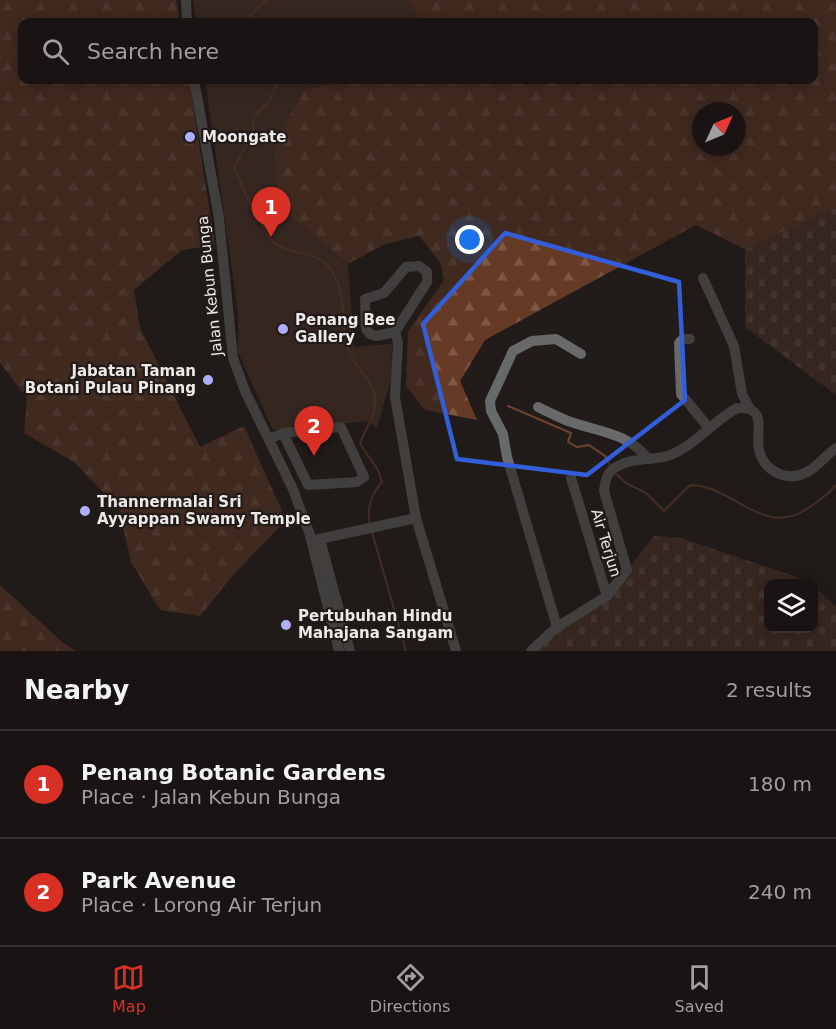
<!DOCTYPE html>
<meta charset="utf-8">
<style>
:root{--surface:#191413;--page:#221d1c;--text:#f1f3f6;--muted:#9f9ea0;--line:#373333;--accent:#d93025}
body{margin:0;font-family:"DejaVu Sans",sans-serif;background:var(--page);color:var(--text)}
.controls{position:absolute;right:18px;bottom:18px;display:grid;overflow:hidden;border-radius:12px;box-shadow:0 3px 15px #0003}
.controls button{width:54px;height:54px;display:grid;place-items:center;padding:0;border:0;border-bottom:2px solid var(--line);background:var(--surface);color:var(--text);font:30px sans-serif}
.compass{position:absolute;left:692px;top:102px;width:54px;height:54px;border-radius:50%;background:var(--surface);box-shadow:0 3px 15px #0003;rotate:46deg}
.you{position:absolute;left:470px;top:240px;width:21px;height:21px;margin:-15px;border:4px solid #fff;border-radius:50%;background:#1a73e8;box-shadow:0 0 0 9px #1a73e833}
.badge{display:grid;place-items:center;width:39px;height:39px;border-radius:50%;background:var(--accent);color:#fff;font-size:20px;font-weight:700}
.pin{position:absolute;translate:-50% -50px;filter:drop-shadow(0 2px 3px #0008)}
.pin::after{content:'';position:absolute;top:32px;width:21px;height:18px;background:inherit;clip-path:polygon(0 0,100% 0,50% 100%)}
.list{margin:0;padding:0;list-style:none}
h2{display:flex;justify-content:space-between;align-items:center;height:78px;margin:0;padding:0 24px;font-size:26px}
h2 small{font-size:20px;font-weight:400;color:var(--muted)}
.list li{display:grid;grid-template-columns:39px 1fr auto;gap:18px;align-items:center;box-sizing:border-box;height:108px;padding:0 24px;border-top:2px solid var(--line)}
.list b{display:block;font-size:22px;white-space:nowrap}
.list p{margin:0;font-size:20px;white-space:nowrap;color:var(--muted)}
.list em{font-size:20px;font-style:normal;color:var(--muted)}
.icon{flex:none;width:33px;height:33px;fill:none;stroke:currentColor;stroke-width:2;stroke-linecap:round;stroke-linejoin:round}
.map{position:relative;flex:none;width:836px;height:651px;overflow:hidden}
.search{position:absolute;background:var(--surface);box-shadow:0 3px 15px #0003;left:18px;right:18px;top:18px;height:66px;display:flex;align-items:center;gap:15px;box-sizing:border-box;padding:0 21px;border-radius:12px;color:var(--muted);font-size:22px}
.sheet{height:294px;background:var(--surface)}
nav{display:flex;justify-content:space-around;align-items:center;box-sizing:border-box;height:84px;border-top:2px solid var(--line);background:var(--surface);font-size:16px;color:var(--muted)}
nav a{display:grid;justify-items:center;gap:3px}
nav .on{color:var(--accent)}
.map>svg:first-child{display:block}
.forest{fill:url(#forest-firs);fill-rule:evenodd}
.cemetery{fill:url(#cemetery-stones)}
.garden{fill:#4e3428}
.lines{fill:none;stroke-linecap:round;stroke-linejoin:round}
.stream{stroke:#70432f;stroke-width:2}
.minor{stroke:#68696b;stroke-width:10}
.marked{fill:none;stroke:#325eda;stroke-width:4.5;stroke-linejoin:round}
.poi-dot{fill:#afaefa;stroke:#211b19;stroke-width:2}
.labels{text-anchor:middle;stroke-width:4.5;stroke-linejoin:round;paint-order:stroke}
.poi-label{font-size:15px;font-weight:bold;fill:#ede9e7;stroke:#211b19;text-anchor:start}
.street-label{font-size:15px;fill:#ede9e7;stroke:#211b19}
</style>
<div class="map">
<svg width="836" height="651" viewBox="0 0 836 651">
<defs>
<pattern id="forest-firs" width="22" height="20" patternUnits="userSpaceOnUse" patternTransform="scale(1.5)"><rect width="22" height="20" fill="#663b26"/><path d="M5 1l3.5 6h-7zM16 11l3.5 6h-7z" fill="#7c5746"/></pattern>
<pattern id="cemetery-stones" width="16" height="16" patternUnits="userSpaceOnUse" patternTransform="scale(1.5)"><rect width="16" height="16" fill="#4e3428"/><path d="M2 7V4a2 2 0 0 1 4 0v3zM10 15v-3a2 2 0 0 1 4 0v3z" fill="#685147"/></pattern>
</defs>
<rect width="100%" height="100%" fill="#211b19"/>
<g class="forest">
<path d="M0 0H176L180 22H22V80H189L215 245 182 250 134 290 140 328 200 447 244 426 286 520 234 574 200 616 160 610 131 562 119 509 74 462 24 433 27 398 0 363Z"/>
<path d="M407 0H836V208L745 249 696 225 485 340 460 381 477 420 425 410 406 386 408 331 444 280 440 262 419 236 385 244 348 264 283 210 276 184 274 142 305 89 341 83 345 80H814V22H422ZM701 111H737V147H701Z"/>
<path d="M0 585 62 642 76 651H0Z"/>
</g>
<g class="cemetery">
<path d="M836 208V395L745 327V249Z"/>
<path d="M654 536 681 538 808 581 810 583 768 584V628H814V586L836 607V651H529L605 599Z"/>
</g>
<g class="garden">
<path d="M193 0H407L422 22H196Z"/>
<path d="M205 80H345L341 83 305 89 274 142 276 184 283 210 348 264 354 347 392 344 391 378 377 428 368 421 273 430 238 352V312Z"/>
</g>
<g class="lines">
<g class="stream">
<path d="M243 22 266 0"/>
<path d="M279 80 269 101 254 116 252 135 234 168 254 212 259 216C273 265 305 242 328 266 347 286 341 324 348 349 353 367 372 378 375 396 378 415 365 427 360 444L378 470 382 482C372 493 366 509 370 524"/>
<path d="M508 406 571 433 568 442 577 447 589 445 605 456 611 467"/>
<path d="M614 472 626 483 646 493 664 511 690 485C735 486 762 538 807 509 817 502 828 495 836 485"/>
<path d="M372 532 406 651"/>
</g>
<g class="minor">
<path d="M186 0 187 22"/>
<path d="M194 80 219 218 233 358 245 391 292 487 309 532 339 651"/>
<path d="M419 266 427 272V282L395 332 376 336 370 334 366 329 365 299 384 293 406 267Z"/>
<path d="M703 278 734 346 742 394 750 409"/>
<path d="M395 332 398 343 395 397 416 518 456 651"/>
<path d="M690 339H683L679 343 681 394 708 427"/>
<path d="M538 407C548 412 558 417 568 421 598 432 627 432 648 459"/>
<path d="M269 439 283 433 308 485 357 482 364 477 341 427 283 433"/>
<path d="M571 478 607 596"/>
<path d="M320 539 350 651"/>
<path d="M315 540 416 518"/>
<path d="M557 627 507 457 503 434 491 411 490 401 513 351 532 341 556 339 581 354"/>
<path d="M531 651 557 627 607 596 627 570 604 491C605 481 607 472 616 467 632 457 650 461 667 456 693 448 713 421 737 408 769 406 755 432 759 450 764 471 787 483 807 472 818 466 826 455 836 448"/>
</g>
</g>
<path d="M0 0H836V651H0ZM505 233 679 282 685 400 587 475 457 459 423 324Z" fill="#211b19" fill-opacity=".55" fill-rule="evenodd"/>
<path class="marked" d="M505 233 679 282 685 400 587 475 457 459 423 324Z"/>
<g class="poi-dot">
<circle cx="190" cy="137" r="6"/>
<circle cx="283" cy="329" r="6"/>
<circle cx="208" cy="380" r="6"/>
<circle cx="85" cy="511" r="6"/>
<circle cx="286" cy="625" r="6"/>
</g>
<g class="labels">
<g class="poi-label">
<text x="202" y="142">Moongate</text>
<text x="295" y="325">Penang Bee<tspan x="295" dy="17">Gallery</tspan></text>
<text x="196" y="376" text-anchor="end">Jabatan Taman<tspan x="196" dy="17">Botani Pulau Pinang</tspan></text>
<text x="97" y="507">Thannermalai Sri<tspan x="97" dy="17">Ayyappan Swamy Temple</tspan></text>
<text x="298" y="621">Pertubuhan Hindu<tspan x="298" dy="17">Mahajana Sangam</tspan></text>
</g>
<g class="street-label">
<text transform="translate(210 286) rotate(-96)" y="5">Jalan Kebun Bunga</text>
<text transform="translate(606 543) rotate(73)" y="5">Air Terjun</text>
</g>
</g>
</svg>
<div class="controls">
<button><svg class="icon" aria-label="layers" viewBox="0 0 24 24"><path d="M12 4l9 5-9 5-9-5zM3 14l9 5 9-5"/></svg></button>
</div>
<svg class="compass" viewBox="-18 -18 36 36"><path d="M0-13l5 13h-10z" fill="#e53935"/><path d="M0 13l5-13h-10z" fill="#9f9ea0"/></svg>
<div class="you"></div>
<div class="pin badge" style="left:271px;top:237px">1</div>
<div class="pin badge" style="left:314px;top:456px">2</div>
<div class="search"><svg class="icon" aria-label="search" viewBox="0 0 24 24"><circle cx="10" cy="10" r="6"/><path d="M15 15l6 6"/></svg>Search here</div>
</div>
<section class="sheet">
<h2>Nearby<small>2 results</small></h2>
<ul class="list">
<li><span class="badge">1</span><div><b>Penang Botanic Gardens</b><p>Place · Jalan Kebun Bunga</p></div><em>180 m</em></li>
<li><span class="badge">2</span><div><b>Park Avenue</b><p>Place · Lorong Air Terjun</p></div><em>240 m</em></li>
</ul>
</section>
<nav>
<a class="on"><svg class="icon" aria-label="map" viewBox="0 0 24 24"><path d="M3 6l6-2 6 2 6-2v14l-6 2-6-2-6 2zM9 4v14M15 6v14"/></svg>Map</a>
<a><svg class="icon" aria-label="directions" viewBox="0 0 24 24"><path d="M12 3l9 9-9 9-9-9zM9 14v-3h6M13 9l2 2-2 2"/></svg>Directions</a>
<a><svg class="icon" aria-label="saved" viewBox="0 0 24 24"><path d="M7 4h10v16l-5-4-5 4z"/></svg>Saved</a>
</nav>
